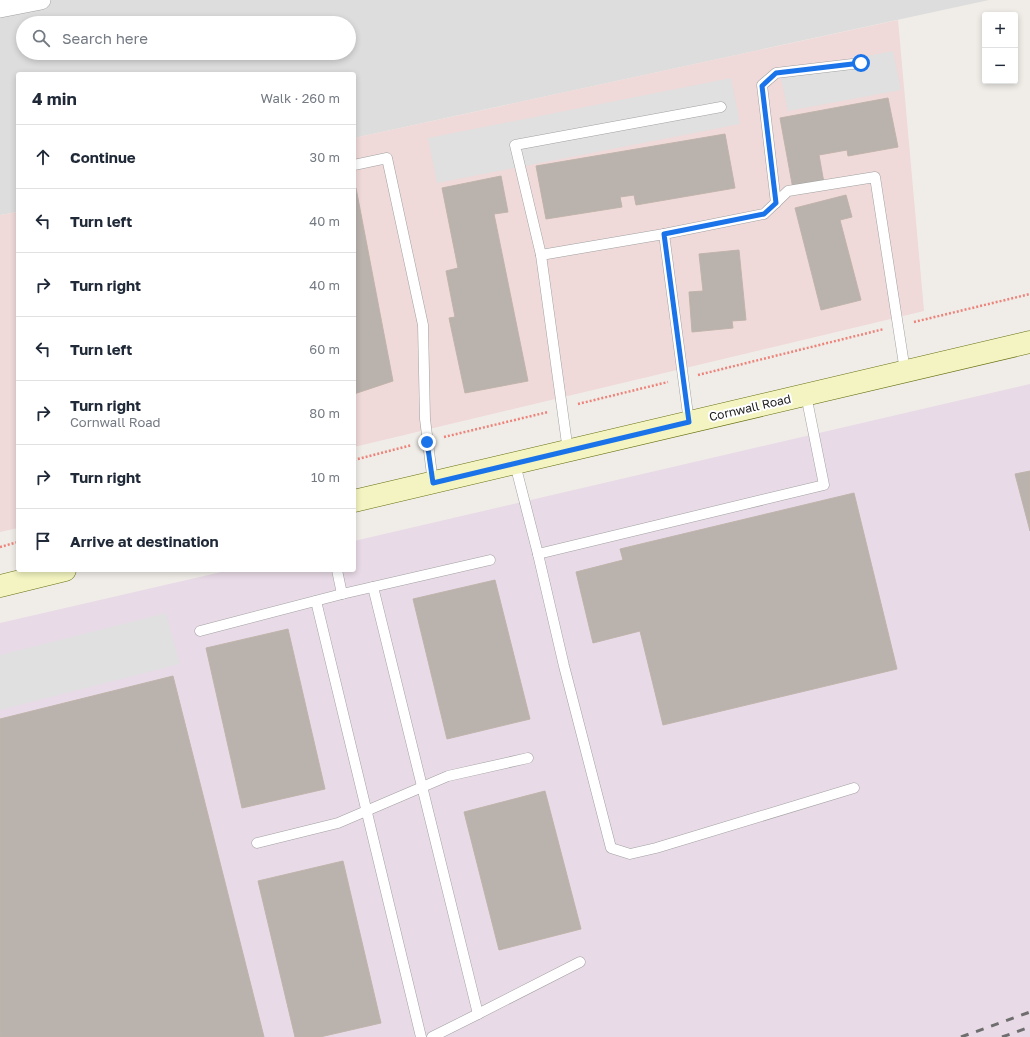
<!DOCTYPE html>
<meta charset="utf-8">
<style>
:root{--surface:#fff;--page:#f6f6f7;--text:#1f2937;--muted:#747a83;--line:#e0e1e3}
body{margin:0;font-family:"Golos Text",sans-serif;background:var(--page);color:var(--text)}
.controls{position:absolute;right:12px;top:12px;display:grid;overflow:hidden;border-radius:4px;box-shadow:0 2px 6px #0003}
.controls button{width:36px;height:36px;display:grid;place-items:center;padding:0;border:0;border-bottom:1px solid var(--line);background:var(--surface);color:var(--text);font:20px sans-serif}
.stop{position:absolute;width:12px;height:12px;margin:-9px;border:3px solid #1a73e8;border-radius:50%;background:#fff}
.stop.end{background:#1a73e8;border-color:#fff;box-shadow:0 1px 4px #0008}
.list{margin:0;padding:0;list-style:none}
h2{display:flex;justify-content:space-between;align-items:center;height:52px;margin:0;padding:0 16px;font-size:17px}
h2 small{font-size:13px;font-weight:400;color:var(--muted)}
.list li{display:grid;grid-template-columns:26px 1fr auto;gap:12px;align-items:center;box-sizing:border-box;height:64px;padding:0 16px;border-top:1px solid var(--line)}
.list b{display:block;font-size:15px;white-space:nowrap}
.list p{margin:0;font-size:13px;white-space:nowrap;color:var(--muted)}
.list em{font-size:13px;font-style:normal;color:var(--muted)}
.icon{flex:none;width:22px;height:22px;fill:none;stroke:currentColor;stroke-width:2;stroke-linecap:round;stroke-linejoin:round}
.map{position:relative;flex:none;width:1030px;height:1037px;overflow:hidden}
.search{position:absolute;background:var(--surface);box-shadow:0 2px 6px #0003;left:16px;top:16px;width:340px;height:44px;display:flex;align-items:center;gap:10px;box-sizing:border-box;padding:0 14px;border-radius:22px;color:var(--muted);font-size:15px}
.panel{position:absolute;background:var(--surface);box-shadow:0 2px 6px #0003;left:16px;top:72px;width:340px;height:500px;border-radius:4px}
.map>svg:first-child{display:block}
.residential{fill:#dedddd;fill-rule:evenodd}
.commercial{fill:#efd9d9}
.industrial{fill:#e8dae6}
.parking{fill:#e0e0e0}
.building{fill:#b9b2ad;stroke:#c0b4ab}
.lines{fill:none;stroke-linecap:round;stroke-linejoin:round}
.service-casing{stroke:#a1a1a1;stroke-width:11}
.minor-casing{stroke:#a1a1a1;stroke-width:20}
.secondary-casing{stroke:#676f10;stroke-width:23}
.path{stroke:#ed847b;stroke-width:2.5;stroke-dasharray:2 2;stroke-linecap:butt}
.service{stroke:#fff;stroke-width:10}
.minor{stroke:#fff;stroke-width:19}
.secondary{stroke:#f3f4c1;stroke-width:22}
.rail{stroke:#6e6e6e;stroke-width:3;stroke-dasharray:8 8;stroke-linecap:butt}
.route{stroke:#1a73e8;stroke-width:5}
.labels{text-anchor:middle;stroke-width:4;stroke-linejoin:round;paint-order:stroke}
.street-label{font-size:12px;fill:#202020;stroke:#fff}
</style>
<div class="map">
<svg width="1030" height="1037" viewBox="0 0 1030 1037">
<rect width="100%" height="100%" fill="#f0ede8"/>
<path class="residential" d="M0 0H989L354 138V74H18V212L0 215ZM23 23H349V53H23Z"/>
<g class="commercial">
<path d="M898 20 924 311 354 447V138Z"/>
<path d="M18 212V528L0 532V215Z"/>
</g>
<path class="industrial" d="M1030 384V1037H0V623L230 570H354V541Z"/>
<g class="parking">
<path d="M893 51 901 90 788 111 780 73Z"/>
<path d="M731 78 740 124 437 183 428 138Z"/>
<path d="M166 613 180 664 0 710V655Z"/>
</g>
<g class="building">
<path d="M888 98 898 147 848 156 847 150 819 155 824 183 793 189 780 118Z"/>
<path d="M725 134 735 188 636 205 634 195 620 197 622 207 546 219 536 166Z"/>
<path d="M501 176 508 212 494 214 528 381 465 393 449 318 455 317 446 271 458 268 442 188Z"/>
<path d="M356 188 393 381 354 394V189Z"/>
<path d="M846 195 852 217 840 220 861 300 821 310 795 208Z"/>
<path d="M739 250 746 320 732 321 733 328 692 332 689 292 703 291 699 254Z"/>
<path d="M1030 471V531L1015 474Z"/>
<path d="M854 493 897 669 663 725 640 631 593 643 576 572 623 560 620 549Z"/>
<path d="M495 580 530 719 447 739 413 599Z"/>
<path d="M288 629 325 789 242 808 206 648Z"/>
<path d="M173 676 264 1037H0V719Z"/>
<path d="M545 791 581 929 499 950 464 812Z"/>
<path d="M343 861 381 1023 320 1037H295L258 881Z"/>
</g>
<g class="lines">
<g class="service-casing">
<g id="service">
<path d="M354 165 387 158 423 325 425 419 433 483"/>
<path d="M776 203 762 85 776 73 861 63"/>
<path d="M664 234 764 214 788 191 875 177 905 371"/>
<path d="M541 255 515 145 721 107"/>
<path d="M568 451 541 255 664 234 689 422"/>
<path d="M515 464 538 554 824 485 806 395"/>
<path d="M538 554 564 666 611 848 630 854 656 848 854 788"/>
<path d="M373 587 478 1014 580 962"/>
<path d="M342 594 490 560"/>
<path d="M316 601 421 1037"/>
<path d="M200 631 342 594 337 570"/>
<path d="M257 843 338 823 448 776 528 758"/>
<path d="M432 1037 478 1014"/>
</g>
</g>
<g class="minor-casing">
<path id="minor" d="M0 8 41 0"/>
</g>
<g class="secondary-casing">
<g id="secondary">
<path d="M354 501 1030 342"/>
<path d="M0 586 65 570"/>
</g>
</g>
<g class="path">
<path d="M914 322 1030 294"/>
<path d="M698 375 884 329"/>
<path d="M578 404 668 382"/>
<path d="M444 437 548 412"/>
<path d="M354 460 412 445"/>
<path d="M0 547 18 542"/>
</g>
<use href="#service" class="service"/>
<use href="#minor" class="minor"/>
<use href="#secondary" class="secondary"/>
<g class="rail">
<path d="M961 1037 1030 1012"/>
<path d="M1002 1037 1030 1027"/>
</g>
</g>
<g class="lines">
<path class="route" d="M427 442 433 483 689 422 664 234 764 214 776 203 762 86 776 73 861 63"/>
</g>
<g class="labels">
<g class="street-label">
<text transform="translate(750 408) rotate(-13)" y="4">Cornwall Road</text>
</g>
</g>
</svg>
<div class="controls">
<button>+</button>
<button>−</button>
</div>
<div class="stop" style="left:861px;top:63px"></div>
<div class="stop end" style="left:427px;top:442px"></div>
<div class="search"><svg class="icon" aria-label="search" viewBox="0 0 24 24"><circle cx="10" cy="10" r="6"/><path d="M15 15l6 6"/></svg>Search here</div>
<section class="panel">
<h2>4 min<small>Walk · 260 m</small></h2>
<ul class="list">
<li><svg class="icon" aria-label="ahead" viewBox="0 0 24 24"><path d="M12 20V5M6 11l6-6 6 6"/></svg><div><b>Continue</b></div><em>30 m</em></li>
<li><svg class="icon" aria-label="left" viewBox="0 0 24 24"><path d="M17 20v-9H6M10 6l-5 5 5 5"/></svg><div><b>Turn left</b></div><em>40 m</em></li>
<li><svg class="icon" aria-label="right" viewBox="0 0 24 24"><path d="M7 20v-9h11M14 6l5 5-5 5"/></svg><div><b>Turn right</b></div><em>40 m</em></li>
<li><svg class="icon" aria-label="left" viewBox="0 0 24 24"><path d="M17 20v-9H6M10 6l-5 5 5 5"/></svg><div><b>Turn left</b></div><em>60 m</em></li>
<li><svg class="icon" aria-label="right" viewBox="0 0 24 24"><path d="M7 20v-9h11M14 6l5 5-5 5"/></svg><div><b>Turn right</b><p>Cornwall Road</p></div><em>80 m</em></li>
<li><svg class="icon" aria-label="right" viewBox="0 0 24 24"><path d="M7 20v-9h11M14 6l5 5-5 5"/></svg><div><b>Turn right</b></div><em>10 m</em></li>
<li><svg class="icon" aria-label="arrive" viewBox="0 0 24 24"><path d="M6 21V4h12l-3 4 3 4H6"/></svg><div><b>Arrive at destination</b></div></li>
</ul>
</section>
</div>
